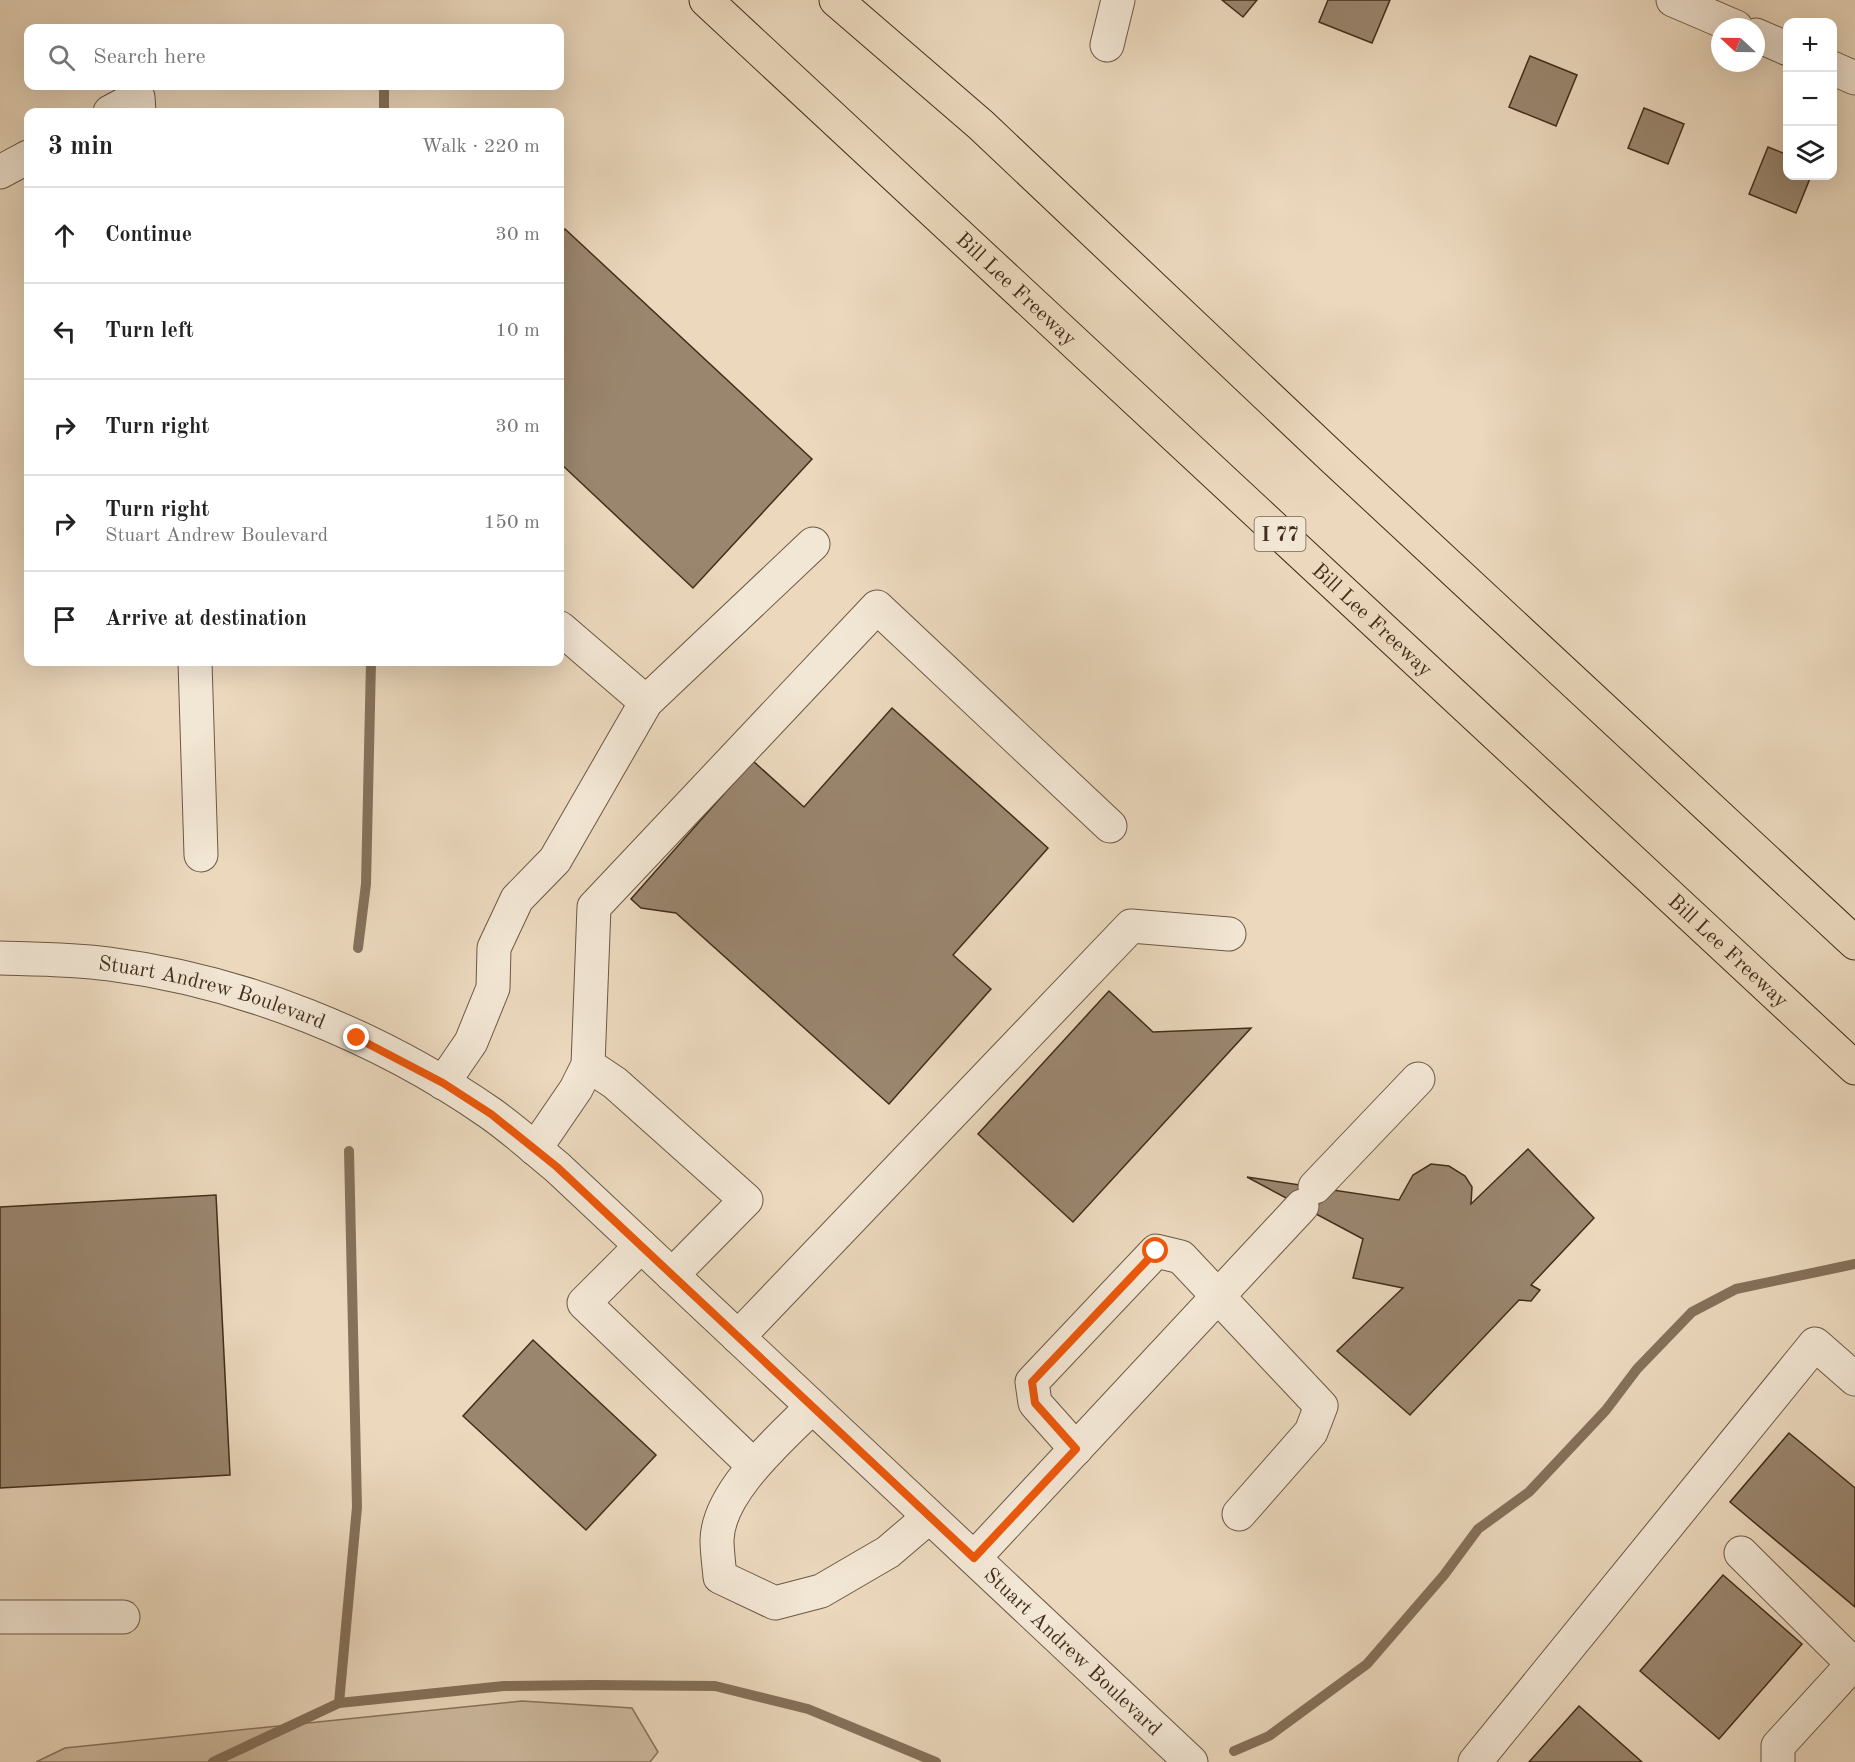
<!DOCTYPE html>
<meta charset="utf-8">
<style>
:root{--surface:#fff;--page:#f2f2f2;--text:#222;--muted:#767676;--line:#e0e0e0}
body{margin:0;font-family:"Old Standard TT",serif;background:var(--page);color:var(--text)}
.controls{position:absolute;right:18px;top:18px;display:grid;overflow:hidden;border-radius:12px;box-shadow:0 6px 24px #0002}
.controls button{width:54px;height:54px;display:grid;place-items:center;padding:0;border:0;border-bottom:2px solid var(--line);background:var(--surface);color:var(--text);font:30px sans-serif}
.compass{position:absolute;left:1711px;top:18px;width:54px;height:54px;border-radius:50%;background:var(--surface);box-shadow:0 6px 24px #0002;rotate:292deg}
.stop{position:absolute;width:18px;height:18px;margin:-14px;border:4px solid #ea580c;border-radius:50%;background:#fff}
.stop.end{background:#ea580c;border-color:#fff;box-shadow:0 2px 6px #0008}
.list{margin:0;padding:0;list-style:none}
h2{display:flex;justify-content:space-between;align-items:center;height:78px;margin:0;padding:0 24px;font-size:26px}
h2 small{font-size:20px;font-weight:400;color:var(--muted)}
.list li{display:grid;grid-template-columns:39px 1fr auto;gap:18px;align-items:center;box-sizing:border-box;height:96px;padding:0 24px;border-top:2px solid var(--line)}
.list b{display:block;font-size:22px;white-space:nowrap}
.list p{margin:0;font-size:20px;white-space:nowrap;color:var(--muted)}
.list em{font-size:20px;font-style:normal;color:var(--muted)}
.icon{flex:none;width:33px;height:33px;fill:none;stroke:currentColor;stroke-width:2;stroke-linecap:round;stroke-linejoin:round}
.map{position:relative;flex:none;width:1855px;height:1762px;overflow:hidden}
.search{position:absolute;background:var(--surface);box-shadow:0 6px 24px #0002;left:24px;top:24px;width:540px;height:66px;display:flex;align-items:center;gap:15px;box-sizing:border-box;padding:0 21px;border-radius:12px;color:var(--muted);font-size:22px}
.panel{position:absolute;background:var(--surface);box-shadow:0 6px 24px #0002;left:24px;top:108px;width:540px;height:558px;border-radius:12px}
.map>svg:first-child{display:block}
.green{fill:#cebba1;stroke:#88745e;stroke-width:1.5}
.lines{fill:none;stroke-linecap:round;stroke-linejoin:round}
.stream{stroke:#85715b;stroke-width:10}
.building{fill:#9a866f;stroke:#422e1b;stroke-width:1.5}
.minor-casing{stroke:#6c5844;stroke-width:35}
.highway-casing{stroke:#422e1b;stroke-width:35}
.minor{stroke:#f2e6d4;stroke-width:33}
.highway{stroke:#ebd8bd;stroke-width:33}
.route{stroke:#ea580c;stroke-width:8}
.labels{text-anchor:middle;stroke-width:4.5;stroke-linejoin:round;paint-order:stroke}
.shield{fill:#f2e6d4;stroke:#776552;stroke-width:1.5}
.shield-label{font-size:20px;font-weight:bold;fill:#422e1b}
.street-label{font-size:21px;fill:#422e1b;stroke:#f2e6d4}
</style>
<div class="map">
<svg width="1855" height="1762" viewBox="0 0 1855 1762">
<rect width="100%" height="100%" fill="#ebd8bd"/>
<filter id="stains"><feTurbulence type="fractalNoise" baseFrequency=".00333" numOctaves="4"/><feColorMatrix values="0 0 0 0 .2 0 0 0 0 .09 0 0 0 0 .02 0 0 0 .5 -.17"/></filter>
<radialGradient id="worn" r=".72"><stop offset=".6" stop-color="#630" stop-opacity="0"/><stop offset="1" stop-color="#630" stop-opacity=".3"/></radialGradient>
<path class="green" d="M522 1701 632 1708 658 1752 650 1762H36L65 1748Z"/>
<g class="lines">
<g class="stream">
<path d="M384 112V86"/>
<path d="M358 948 366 884 371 662"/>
<path d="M339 1703 357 1507 349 1151"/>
<path d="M1234 1751 1269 1736 1367 1664 1444 1575 1478 1529 1529 1492 1606 1410 1637 1369 1692 1312 1736 1289 1855 1264"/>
<path d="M213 1762 339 1703 504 1686 593 1685 715 1686 808 1709 936 1762"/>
</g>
</g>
<g class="building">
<path d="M1222 0H1257L1243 17Z"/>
<path d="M1328 0H1390L1372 43 1319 22Z"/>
<path d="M1530 56 1577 75 1556 126 1509 107Z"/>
<path d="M1644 108 1684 124 1668 164 1628 148Z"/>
<path d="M1768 147 1788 155V176H1811L1796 213 1749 194Z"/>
<path d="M565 229 812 459 693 588 560 463V234Z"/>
<path d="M892 708 1048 848 953 955 991 989 889 1104 676 913 641 908 631 899 753 761 804 807Z"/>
<path d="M1109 991 1153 1032 1251 1028 1073 1222 978 1134Z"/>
<path d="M1528 1149 1594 1218 1531 1285 1540 1290 1531 1301 1519 1300 1410 1415 1337 1351 1403 1288 1353 1278 1363 1239 1247 1177 1399 1200 1413 1175 1431 1164 1449 1166 1465 1176 1472 1187 1471 1204Z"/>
<path d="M216 1195 230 1475 0 1488V1207Z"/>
<path d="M533 1340 656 1455 586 1530 463 1416Z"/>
<path d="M1789 1433 1855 1488V1607L1730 1502Z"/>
<path d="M1723 1575 1802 1644 1719 1739 1640 1671Z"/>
<path d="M1579 1706 1642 1762H1529Z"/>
</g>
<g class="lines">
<g class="minor-casing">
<g id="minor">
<path d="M1673 0 1736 27"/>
<path d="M1756 35 1788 49"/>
<path d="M1107 45 1118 0"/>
<path d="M1832 68 1855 78"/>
<path d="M110 112 138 97 139 112"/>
<path d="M0 172 28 157"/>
<path d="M560 628 646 702"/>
<path d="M195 662 201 855"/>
<path id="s1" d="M0 958C36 959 73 959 109 964 243 981 379 1036 490 1113 513 1129 535 1149 557 1167L1191 1762"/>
<path d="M588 1065 615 1083 746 1200 672 1275"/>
<path d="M443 1083 471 1042 493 988 494 948 517 899 555 860 646 702 813 544"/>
<path d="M535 1149 576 1089 588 1065 594 907 877 607 1110 826"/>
<path d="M1315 1187 1418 1079"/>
<path d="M641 1246 584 1303 753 1465"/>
<path d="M738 1337 1131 926 1229 934"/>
<path d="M812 1407C780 1439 718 1492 717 1540 717 1552 719 1565 720 1577L775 1603 821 1591 888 1552 929 1517"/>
<path d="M1076 1449 1035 1403 1032 1382 1156 1251 1181 1257 1321 1406 1311 1432 1239 1514"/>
<path d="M1741 1553 1855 1666"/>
<path d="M974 1558 1302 1206"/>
<path d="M0 1617H123"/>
<path d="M1475 1762 1815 1344 1855 1379"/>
<path d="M1778 1762V1746L1853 1664"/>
</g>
</g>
<g class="highway-casing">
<g id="highway">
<path id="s2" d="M706 0 1855 1068"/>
<path d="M836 0 981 125 1332 457 1855 943"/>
</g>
</g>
<use href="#minor" class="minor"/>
<use href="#highway" class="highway"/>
</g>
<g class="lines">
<path class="route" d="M357 1038 443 1083 491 1114 557 1167 974 1558 1076 1449 1035 1403 1032 1382 1156 1251"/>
</g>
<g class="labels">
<rect class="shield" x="1254.5" y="517" width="51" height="34" rx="4.5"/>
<g class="shield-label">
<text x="1280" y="541">I 77</text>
</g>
<g class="street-label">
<text dy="7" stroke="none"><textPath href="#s2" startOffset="424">Bill Lee Freeway</textPath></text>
<text dy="7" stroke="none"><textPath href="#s2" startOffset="910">Bill Lee Freeway</textPath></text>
<text dy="7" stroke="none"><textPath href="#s2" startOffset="1396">Bill Lee Freeway</textPath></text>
<text dy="7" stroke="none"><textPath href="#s1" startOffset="216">Stuart Andrew Boulevard</textPath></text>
<text dy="7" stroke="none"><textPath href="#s1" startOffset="1316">Stuart Andrew Boulevard</textPath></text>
</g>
</g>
<rect width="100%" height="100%" filter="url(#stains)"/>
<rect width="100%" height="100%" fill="url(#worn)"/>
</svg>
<div class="controls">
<button>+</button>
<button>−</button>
<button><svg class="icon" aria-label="layers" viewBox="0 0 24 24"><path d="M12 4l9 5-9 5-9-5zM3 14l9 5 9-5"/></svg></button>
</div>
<svg class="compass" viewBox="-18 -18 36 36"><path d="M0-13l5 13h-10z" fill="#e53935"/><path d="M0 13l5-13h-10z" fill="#767676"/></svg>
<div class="stop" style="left:1156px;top:1251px"></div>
<div class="stop end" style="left:357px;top:1038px"></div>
<div class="search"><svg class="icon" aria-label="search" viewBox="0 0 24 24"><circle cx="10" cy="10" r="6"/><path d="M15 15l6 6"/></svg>Search here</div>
<section class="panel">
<h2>3 min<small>Walk · 220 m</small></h2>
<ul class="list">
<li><svg class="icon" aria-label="ahead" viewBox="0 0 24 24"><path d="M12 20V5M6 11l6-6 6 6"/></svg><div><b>Continue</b></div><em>30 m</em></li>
<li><svg class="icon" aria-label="left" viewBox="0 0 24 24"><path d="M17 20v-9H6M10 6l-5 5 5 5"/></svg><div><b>Turn left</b></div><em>10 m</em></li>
<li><svg class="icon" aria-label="right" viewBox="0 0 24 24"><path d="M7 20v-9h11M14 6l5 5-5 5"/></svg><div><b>Turn right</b></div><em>30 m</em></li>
<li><svg class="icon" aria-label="right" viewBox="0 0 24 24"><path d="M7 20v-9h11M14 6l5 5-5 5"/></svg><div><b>Turn right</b><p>Stuart Andrew Boulevard</p></div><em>150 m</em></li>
<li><svg class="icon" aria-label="arrive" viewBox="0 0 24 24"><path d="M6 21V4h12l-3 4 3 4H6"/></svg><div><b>Arrive at destination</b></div></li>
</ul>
</section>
</div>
